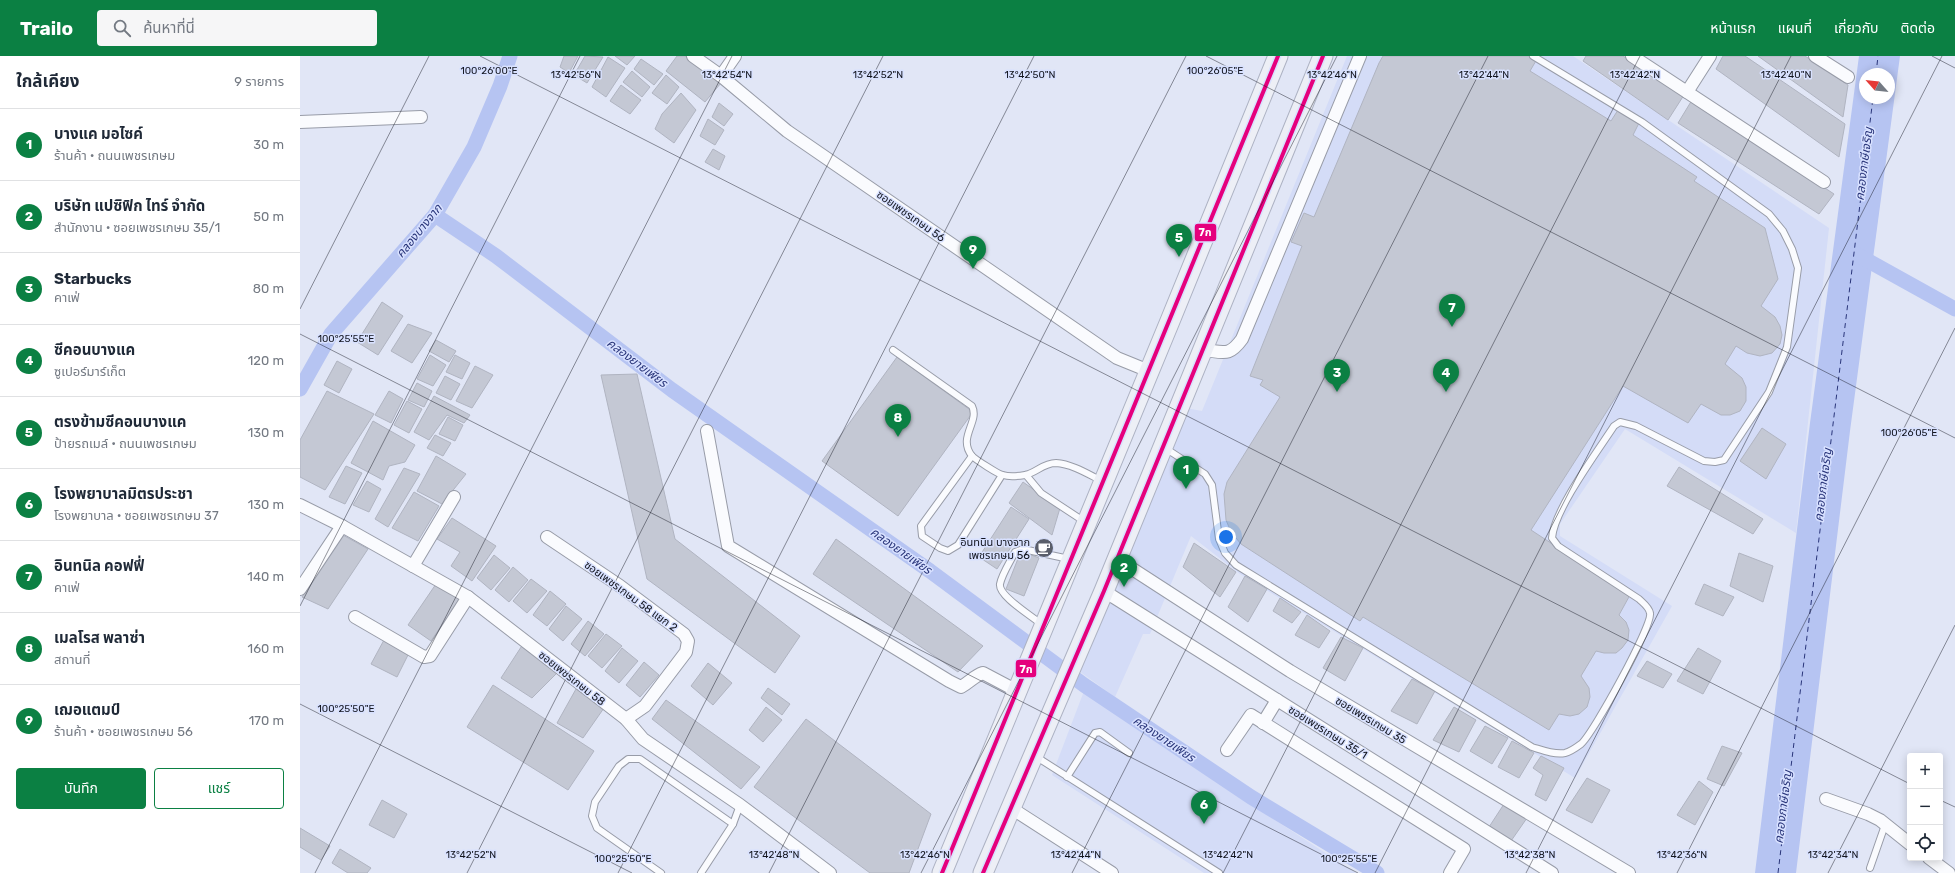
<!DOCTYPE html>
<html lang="th">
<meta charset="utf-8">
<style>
:root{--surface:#fff;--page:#f6f6f7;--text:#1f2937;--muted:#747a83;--line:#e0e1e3;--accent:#0b8043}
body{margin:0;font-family:Rubik,"Noto Sans Thai",sans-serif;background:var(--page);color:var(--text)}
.controls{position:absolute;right:12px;bottom:12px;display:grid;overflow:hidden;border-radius:4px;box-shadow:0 2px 10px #0003}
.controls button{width:36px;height:36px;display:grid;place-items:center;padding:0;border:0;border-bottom:1px solid var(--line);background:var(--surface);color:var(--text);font:20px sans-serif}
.compass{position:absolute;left:1559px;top:12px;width:36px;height:36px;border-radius:50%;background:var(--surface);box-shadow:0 2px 10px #0003;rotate:297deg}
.you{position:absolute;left:926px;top:481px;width:14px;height:14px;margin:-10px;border:3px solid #fff;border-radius:50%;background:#1a73e8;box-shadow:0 0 0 6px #1a73e833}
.badge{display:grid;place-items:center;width:26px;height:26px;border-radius:50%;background:var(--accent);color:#fff;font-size:13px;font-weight:700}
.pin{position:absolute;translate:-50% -33px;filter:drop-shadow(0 1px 2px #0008)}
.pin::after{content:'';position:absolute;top:21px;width:14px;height:12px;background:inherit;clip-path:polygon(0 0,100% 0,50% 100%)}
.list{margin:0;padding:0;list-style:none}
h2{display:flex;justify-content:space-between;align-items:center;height:52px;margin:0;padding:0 16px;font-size:17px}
h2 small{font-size:13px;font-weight:400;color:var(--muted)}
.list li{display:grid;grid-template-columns:26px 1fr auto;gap:12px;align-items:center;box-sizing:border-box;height:72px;padding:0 16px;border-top:1px solid var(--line)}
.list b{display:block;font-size:15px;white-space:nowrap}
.list p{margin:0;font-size:13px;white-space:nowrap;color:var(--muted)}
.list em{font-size:13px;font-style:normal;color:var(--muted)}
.actions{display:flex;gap:8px;padding:12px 16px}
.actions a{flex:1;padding:9px 0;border:1px solid var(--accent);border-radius:4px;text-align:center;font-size:14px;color:var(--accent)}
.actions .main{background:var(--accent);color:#fff}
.icon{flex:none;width:22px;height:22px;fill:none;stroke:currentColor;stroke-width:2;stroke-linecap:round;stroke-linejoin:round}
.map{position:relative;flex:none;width:1655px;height:817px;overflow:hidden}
header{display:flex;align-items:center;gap:24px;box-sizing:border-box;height:56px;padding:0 20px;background:var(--accent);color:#fff}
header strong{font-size:19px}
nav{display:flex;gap:22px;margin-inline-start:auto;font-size:14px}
.search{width:280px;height:36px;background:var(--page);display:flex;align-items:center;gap:10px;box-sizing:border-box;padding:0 14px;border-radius:4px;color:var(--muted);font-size:15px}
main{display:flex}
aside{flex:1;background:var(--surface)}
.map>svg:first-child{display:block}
.built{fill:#d4dcf7}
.water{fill:#b6c4f2;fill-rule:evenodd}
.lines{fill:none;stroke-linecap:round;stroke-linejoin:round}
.canal{stroke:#b6c4f2;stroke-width:15}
.ferry{stroke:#29357a;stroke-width:1;stroke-dasharray:5 4;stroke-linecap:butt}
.building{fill:#c4c8d4;stroke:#b0b4c1}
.lane-casing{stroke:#989ca8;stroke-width:8}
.street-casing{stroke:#989ca8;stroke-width:14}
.primary-casing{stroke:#adb2c3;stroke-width:21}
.lane{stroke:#fafbfe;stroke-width:6}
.street{stroke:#fafbfe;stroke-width:12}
.primary{stroke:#edeff6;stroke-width:19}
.bus-1-casing{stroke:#d8e1ff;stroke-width:7}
.bus-1{stroke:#e5007d;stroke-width:4}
.ticks{fill:none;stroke:#12151f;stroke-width:1;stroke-opacity:0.45}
.labels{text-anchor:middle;stroke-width:3;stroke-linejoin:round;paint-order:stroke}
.street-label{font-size:11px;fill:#12151f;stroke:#d8e1ff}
.poi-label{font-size:11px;fill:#12151f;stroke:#d8e1ff;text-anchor:end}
.water-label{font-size:12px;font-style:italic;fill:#29357a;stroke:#d8e1ff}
.ticks-label{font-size:10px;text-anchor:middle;fill:#12151f;stroke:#d8e1ff;stroke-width:3;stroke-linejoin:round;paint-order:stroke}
.line-badge{stroke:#d8e1ff;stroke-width:1.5}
.badge-label{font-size:11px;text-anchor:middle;font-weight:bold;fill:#fff}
</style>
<header>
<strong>Trailo</strong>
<div class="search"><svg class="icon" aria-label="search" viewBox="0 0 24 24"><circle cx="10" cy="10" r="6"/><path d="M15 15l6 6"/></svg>ค้นหาที่นี่</div>
<nav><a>หน้าแรก</a><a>แผนที่</a><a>เกี่ยวกับ</a><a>ติดต่อ</a></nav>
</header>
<main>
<aside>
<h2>ใกล้เคียง<small>9 รายการ</small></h2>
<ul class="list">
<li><span class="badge">1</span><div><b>บางแค มอไซค์</b><p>ร้านค้า · ถนนเพชรเกษม</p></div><em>30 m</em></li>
<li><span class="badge">2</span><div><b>บริษัท แปซิฟิก ไทร์ จำกัด</b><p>สำนักงาน · ซอยเพชรเกษม 35/1</p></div><em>50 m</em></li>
<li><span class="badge">3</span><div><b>Starbucks</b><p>คาเฟ่</p></div><em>80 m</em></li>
<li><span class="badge">4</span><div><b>ซีคอนบางแค</b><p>ซูเปอร์มาร์เก็ต</p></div><em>120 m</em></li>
<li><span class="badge">5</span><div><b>ตรงข้ามซีคอนบางแค</b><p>ป้ายรถเมล์ · ถนนเพชรเกษม</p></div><em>130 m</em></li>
<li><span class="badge">6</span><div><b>โรงพยาบาลมิตรประชา</b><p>โรงพยาบาล · ซอยเพชรเกษม 37</p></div><em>130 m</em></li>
<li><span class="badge">7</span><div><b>อินทนิล คอฟฟี่</b><p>คาเฟ่</p></div><em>140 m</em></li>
<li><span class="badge">8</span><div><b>เมลโรส พลาซ่า</b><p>สถานที่</p></div><em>160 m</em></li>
<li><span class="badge">9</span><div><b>เฌอแตมป์</b><p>ร้านค้า · ซอยเพชรเกษม 56</p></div><em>170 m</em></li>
</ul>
<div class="actions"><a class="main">บันทึก</a><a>แชร์</a></div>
</aside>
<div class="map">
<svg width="1655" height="817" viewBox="0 0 1655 817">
<rect width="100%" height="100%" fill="#e1e6f6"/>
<g class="built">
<path d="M1047 0H1273L1529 172 1496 477 1325 373 1260 468V480L1372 550 1275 722 940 518 891 480 850 578H843L815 641 779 615 886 352 902 355Z"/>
<path d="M784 635 860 689 1056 817H904L752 719Z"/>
</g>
<path class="water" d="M1559 0H1600L1550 375 1496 817H1455L1510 367ZM1565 18H1589V42H1565Z"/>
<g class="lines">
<g class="canal">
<path d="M135 159 196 200 372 334 630 515 784 629 951 741 1077 817"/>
<path d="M1554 197 1655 253"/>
<path d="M0 333 31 278 135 159 174 91 200 30 210 0"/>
</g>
<g class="ferry">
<path d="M1576 18 1578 0"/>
<path d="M1478 817 1573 42"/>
</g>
</g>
<g class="building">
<path d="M264 0H278L269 17 260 11Z"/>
<path d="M285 0 303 1 287 27 274 19Z"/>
<path d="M315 0H335L327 9Z"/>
<path d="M377 0H385L421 27 405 46 366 15Z"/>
<path d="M1083 0H1231L1237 3 1230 15 1311 65 1318 54 1339 67 1333 79 1397 121 1394 125 1465 172 1478 223 1461 250 1475 261 1480 270 1482 279 1480 288 1472 297 1460 300 1447 297 1436 290 1425 308 1442 322 1446 331V345L1440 355 1430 359H1421L1401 348 1388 367 1323 330 1231 474 1330 539 1319 559 1326 566 1329 574 1328 584 1322 592 1316 597H1304L1296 595 1281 620 1289 632 1290 641 1287 651 1279 658 1270 660 1259 658 1249 674 1063 561 1060 565 941 488 931 476 926 464 924 438 927 426 980 341 960 329 963 324 950 320 1002 190 991 186 1004 157 1014 161 1079 7Z"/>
<path d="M1286 0H1323L1384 39 1368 64 1283 5Z"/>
<path d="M1423 0H1445L1545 68 1539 101 1416 13Z"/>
<path d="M1458 0H1505L1548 29 1543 61Z"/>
<path d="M308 1 325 12 306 41 292 31Z"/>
<path d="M341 3 363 18 354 29 334 13Z"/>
<path d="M332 15 350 31 342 41 323 26Z"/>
<path d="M366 19 379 31 367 48 352 37Z"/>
<path d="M321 29 341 44 330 58 310 45Z"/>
<path d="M381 37 396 54 374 87 355 73 362 58Z"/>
<path d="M1392 44 1534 138 1519 158 1378 67Z"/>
<path d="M419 47 433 58 424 70 412 61Z"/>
<path d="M408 63 424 74 415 89 400 80Z"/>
<path d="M413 93 425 100 419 114 405 106Z"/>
<path d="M82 246 103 260 78 299 57 286Z"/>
<path d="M108 268 132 277 112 307 91 295Z"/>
<path d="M136 284 156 295 149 306 129 295Z"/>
<path d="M130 299 146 309 133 330 117 323Z"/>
<path d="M155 299 170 307 162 323 146 316Z"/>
<path d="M597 301 673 356 598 460 522 405Z"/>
<path d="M37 305 52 313 39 337 24 329Z"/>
<path d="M175 310 193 319 172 352 156 345Z"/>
<path d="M337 318 375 483 500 580 475 617 347 523 301 319Z"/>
<path d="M145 320 160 328 151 344 136 337Z"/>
<path d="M117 327 132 335 124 351 108 344Z"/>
<path d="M27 335 74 358 25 434 0 421V384Z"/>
<path d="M89 335 103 343 91 367 75 359Z"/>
<path d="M134 340 170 359 164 367 147 359 129 384 114 376Z"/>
<path d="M107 345 122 353 109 377 94 369Z"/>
<path d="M148 361 163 369 155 385 139 378Z"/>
<path d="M73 365 115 389 105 406 89 410 83 424 51 407Z"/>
<path d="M1462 372 1486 388 1466 423 1440 405Z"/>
<path d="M135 379 151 387 143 400 127 392Z"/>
<path d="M136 400 166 418 142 448 117 435Z"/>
<path d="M46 410 62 417 45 448 29 441Z"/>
<path d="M1379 411 1463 463 1453 478 1367 430Z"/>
<path d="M104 412 120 418 88 471 75 463Z"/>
<path d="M67 425 81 433 69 456 53 449Z"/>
<path d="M723 426 760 452 752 479 709 447Z"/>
<path d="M114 436 139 450 118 485 92 472Z"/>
<path d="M711 451 729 463 697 513 679 501Z"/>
<path d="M152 462 196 490 172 525 151 510 160 496 137 483Z"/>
<path d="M41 478 68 493 28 553 2 541Z"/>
<path d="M536 483 683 590 658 616 513 518Z"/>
<path d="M738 486 753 491 749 498 735 494Z"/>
<path d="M894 487 936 516 920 541 883 511Z"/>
<path d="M721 495 739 502 724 540 706 533Z"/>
<path d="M1439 497 1473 510 1463 546 1430 530Z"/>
<path d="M194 499 210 512 191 534 177 522Z"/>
<path d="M213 511 228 524 209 546 195 534Z"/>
<path d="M945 520 967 533 948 566 928 551Z"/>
<path d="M231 523 247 535 227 557 213 545Z"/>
<path d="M136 528 160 542 131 585 108 569Z"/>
<path d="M1404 528 1434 541 1423 560 1395 548Z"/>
<path d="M250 535 266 548 247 570 233 559Z"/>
<path d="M980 542 1001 556 992 567 973 555Z"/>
<path d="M266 550 282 563 263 585 249 573Z"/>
<path d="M1007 559 1030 575 1019 592 995 579Z"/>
<path d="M288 565 304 578 285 600 271 588Z"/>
<path d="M306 578 322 590 302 612 288 600Z"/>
<path d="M1041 581 1063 592 1045 625 1023 612Z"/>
<path d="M84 584 109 597 97 621 71 608Z"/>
<path d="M225 585 257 617 232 642 201 622Z"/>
<path d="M322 592 338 605 319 627 305 615Z"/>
<path d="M1398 592 1421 605 1403 638 1377 625Z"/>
<path d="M1347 605 1372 618 1363 632 1337 620Z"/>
<path d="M344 606 359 619 340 641 326 629Z"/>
<path d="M408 607 432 627 413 649 391 630Z"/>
<path d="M1112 623 1135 635 1117 668 1091 655Z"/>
<path d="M193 629 294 695 268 734 167 671Z"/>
<path d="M468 632 490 648 482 659 461 642Z"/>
<path d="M276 633 304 652 283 682 257 667Z"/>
<path d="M366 644 460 711 441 733 352 663Z"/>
<path d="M466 651 482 664 463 686 449 674Z"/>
<path d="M1154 651 1176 664 1159 696 1133 684Z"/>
<path d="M506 663 631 758 609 817H570L454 731Z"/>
<path d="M1185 670 1208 682 1192 708 1170 695Z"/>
<path d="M1212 685 1234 697 1219 722 1198 711Z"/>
<path d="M1422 690 1442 697 1424 730 1407 723Z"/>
<path d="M1241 700 1264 712 1246 745 1235 739 1243 719 1233 712Z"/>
<path d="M1287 722 1310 734 1292 767 1266 754Z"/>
<path d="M1399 725 1413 736 1395 769 1377 759Z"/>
<path d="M82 744 107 758 94 782 69 769Z"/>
<path d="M1204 748 1227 762 1211 785 1189 771Z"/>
<path d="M0 772 30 790 21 804 0 791Z"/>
<path d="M40 793 71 812 67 817H48L32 807Z"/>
</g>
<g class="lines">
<g class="lane-casing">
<g id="lane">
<path d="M593 294 672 350C680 366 657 381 672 400 675 403 699 419 703 419 709 421 719 420 725 419 736 417 743 407 756 407 772 408 788 418 802 425"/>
<path d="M865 392 905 418 912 429 919 483 925 497 936 509 1232 691C1242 694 1254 699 1265 697 1269 696 1277 691 1281 688 1293 678 1353 569 1350 557 1349 551 1343 547 1339 543L1258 490 1252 482C1254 454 1297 396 1314 370L1320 366 1336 370 1404 405 1415 406 1424 404 1469 336 1487 291 1498 212 1492 193 1483 175 1469 158 1342 66 1233 0"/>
<path d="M672 400 621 470 622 480 640 492 648 495 658 489 702 419"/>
<path d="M726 419 741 437 785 466"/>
<path d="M741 568C732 560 698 540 700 528 702 518 710 506 715 496L723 493 769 503"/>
<path d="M735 700 919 817"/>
<path d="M767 721 795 677 800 676 829 697"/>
<path d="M1570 812 1585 769"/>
<path d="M361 817 297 772 292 760 295 746 319 710 328 703H340L433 768"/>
<path d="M401 817 433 768 440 749"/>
</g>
</g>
<g class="street-casing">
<g id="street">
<path d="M393 0 421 20 487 75 817 302 849 315"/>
<path d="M1332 0 1524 126"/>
<path d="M1515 0 1548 21"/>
<path d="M421 20 435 0"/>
<path d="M1387 36 1410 0"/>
<path d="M0 66 121 61"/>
<path d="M904 294C924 296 929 301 942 283L1060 0"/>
<path d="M407 375 428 490 649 625 661 631C670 626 674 620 683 617L717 635"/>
<path d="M0 449 42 470 168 541 326 663 343 683 440 749 530 817"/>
<path d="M247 481 320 530 384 578 388 585 386 596 345 650 326 663"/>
<path d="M817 503 990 615 1329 817"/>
<path d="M113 510 154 441"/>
<path d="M0 533 42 470"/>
<path d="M804 535 1252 817"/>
<path d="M55 561 124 601 130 600 168 541"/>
<path d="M963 667 977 644"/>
<path d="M927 694 951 659 1164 793 1150 817"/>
<path d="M1526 743 1568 758 1580 764 1610 788"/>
<path d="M711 752 812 817"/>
<path d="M1629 802 1649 817"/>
</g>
</g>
<g class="primary-casing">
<g id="primary">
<path d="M642 817 870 265 978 0"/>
<path d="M683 817 804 535 1023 0"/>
</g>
</g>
<use href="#lane" class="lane"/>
<use href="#street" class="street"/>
<use href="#primary" class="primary"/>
<g class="bus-1-casing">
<g id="bus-1">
<path d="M642 817 978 0"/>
<path d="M683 817 804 535 1023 0"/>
</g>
</g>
<use href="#bus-1" class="bus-1"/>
</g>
<path class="ticks" d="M180 0 1610 728M906 0 1655 382M1632 0 1655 12M0 253 129 0M0 278 1058 817M0 550 280 0M0 648 332 817M1640 744 1655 751M15 817 432 0M167 817 583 0M318 817 734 0M469 817 886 0M621 817 1037 0M772 817 1188 0M923 817 1340 0M1075 817 1491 0M1226 817 1642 0M1377 817 1655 272M1528 817 1655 569"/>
<defs>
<g id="cafe-disc" transform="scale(1)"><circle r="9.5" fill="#5a5e6a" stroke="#d8e1ff"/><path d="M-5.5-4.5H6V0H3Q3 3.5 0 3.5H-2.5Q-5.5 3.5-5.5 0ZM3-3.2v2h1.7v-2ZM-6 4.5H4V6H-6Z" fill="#fff"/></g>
</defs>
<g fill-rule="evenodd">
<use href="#cafe-disc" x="744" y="492"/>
</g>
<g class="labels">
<g class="street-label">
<text transform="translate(611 160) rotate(35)" y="4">ซอยเพชรเกษม 56</text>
<text transform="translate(331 540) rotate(36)" y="4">ซอยเพชรเกษม 58 แยก 2</text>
<text transform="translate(272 622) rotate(38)" y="4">ซอยเพชรเกษม 58</text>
<text transform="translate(1071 664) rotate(31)" y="4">ซอยเพชรเกษม 35</text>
<text transform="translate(1028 676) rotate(32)" y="4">ซอยเพชรเกษม 35/1</text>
</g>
<g class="poi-label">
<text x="730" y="490">อินทนิน บางจาก<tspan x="730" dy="13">เพชรเกษม 56</tspan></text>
</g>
<g class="water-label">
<text transform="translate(1564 108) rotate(-83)" y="4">คลองภาษีเจริญ</text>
<text transform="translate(119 175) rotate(-51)" y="4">คลองบางจาก</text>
<text transform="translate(337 307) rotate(37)" y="4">คลองยายเพียร</text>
<text transform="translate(1523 429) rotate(-83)" y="4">คลองภาษีเจริญ</text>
<text transform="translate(601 495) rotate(35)" y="4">คลองยายเพียร</text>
<text transform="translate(864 683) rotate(34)" y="4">คลองยายเพียร</text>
<text transform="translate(1483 751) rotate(-83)" y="4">คลองภาษีเจริญ</text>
</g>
</g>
<g class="ticks-label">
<text x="915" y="18">100°26'05"E</text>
<text x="189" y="18">100°26'00"E</text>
<text x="276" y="22">13°42'56"N</text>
<text x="427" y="22">13°42'54"N</text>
<text x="578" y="22">13°42'52"N</text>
<text x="730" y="22">13°42'50"N</text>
<text x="1032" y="22">13°42'46"N</text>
<text x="1184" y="22">13°42'44"N</text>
<text x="1335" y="22">13°42'42"N</text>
<text x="1486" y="22">13°42'40"N</text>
<text x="46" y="286">100°25'55"E</text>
<text x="1609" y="380">100°26'05"E</text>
<text x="46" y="656">100°25'50"E</text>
<text x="171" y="802">13°42'52"N</text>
<text x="474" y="802">13°42'48"N</text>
<text x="625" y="802">13°42'46"N</text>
<text x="776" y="802">13°42'44"N</text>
<text x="928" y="802">13°42'42"N</text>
<text x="1230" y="802">13°42'38"N</text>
<text x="1382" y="802">13°42'36"N</text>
<text x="1533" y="802">13°42'34"N</text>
<text x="323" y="806">100°25'50"E</text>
<text x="1049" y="806">100°25'55"E</text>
</g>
<g class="line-badge">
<rect x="894" y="167" width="23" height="19" rx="4" fill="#e5007d"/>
<rect x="715" y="603" width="22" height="19" rx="4" fill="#e5007d"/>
</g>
<g class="badge-label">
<text x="905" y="180">7ก</text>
<text x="726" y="617">7ก</text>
</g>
</svg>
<div class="controls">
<button>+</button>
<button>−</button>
<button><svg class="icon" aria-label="locate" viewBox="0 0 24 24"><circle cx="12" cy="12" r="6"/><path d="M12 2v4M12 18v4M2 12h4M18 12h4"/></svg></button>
</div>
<svg class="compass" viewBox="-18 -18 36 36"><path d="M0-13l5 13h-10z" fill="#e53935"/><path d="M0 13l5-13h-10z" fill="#747a83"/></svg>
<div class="you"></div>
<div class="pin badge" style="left:886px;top:433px">1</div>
<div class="pin badge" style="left:824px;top:531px">2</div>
<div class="pin badge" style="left:1037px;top:336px">3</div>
<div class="pin badge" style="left:1146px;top:336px">4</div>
<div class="pin badge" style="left:879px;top:201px">5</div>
<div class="pin badge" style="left:904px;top:768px">6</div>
<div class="pin badge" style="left:1152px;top:271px">7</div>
<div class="pin badge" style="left:598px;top:381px">8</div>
<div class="pin badge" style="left:673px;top:213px">9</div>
</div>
</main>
